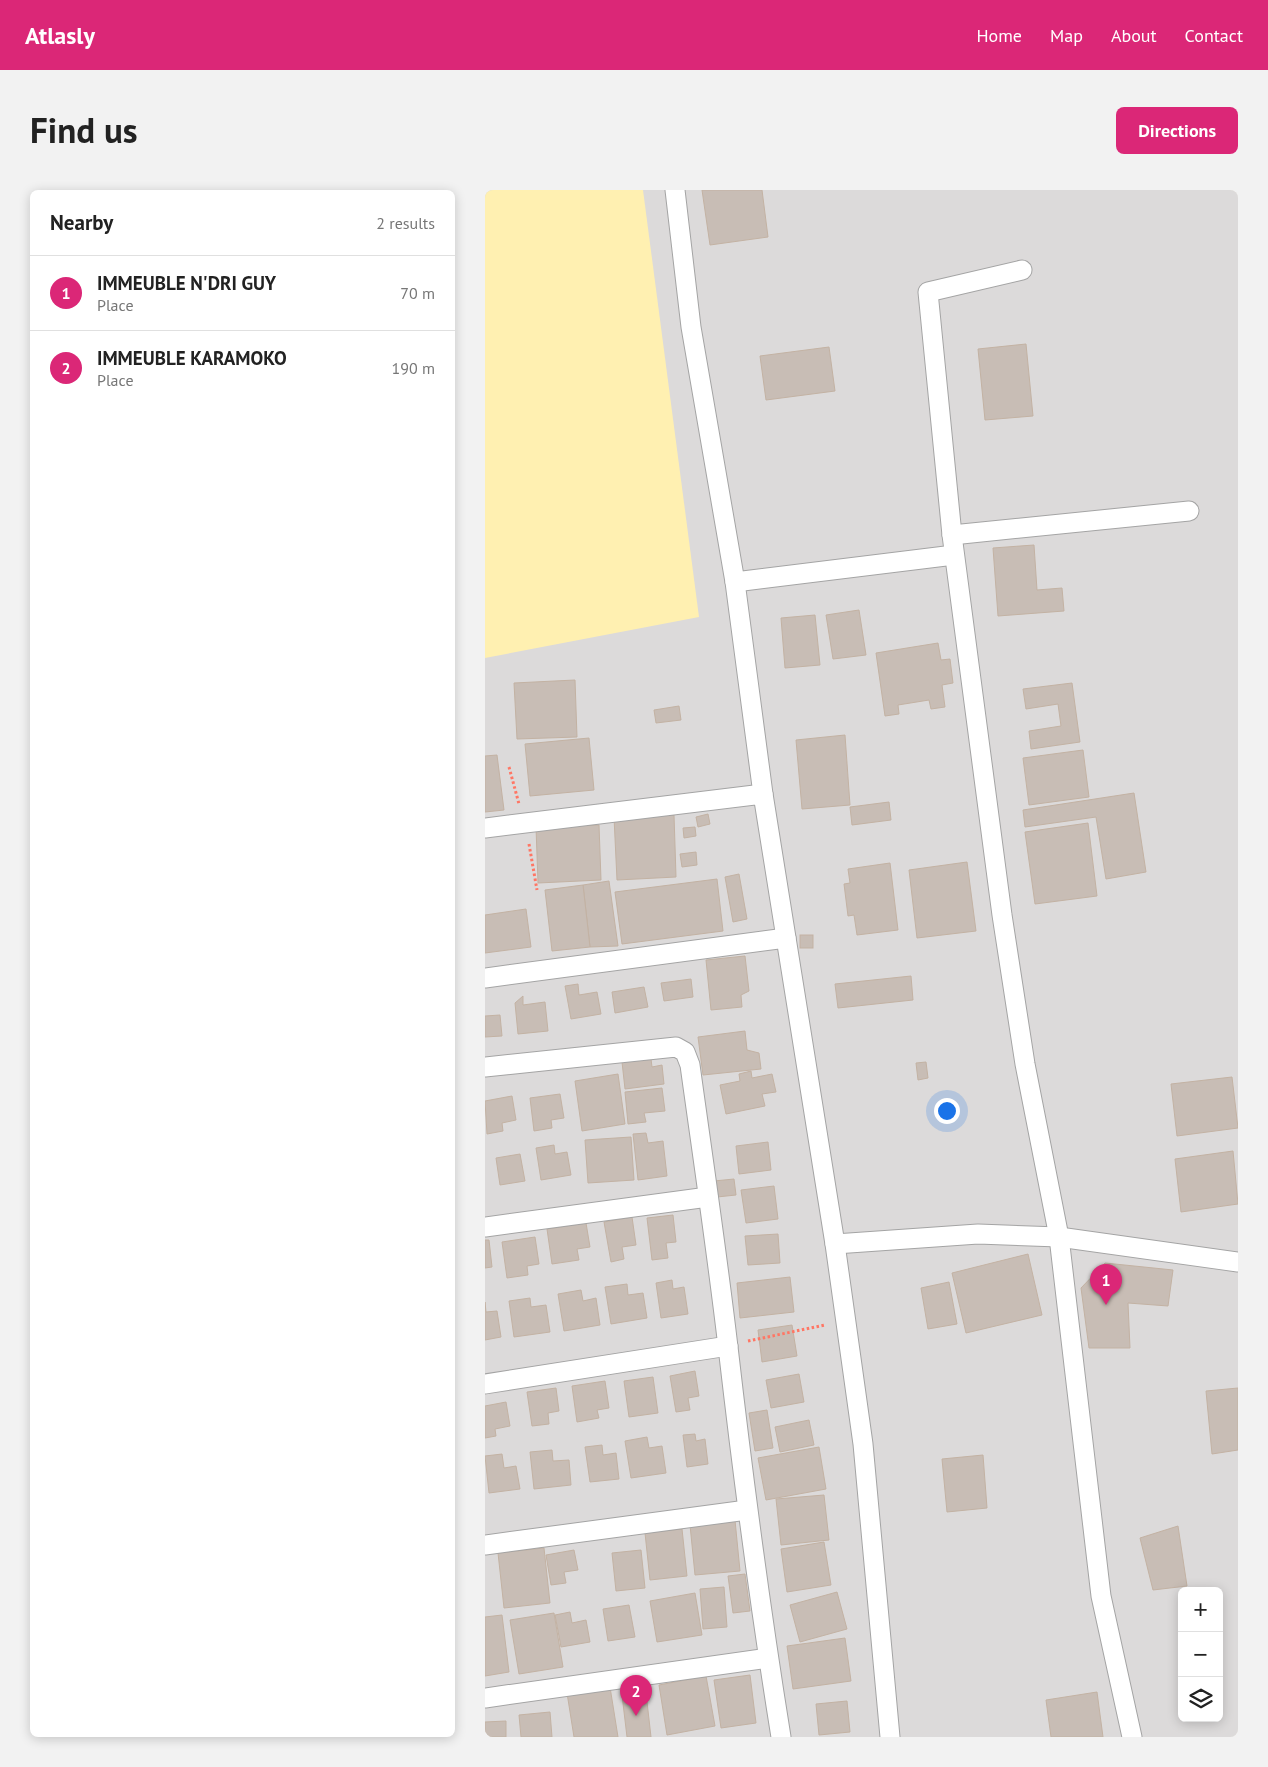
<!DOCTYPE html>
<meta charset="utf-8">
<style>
:root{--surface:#fff;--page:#f2f2f2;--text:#222;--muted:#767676;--line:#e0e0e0;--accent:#db2777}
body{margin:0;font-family:"PT Sans",sans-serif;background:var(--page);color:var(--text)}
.controls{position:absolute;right:15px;bottom:15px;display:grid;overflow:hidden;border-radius:8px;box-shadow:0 2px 12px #0003}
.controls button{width:45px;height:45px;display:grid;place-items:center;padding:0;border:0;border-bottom:1px solid var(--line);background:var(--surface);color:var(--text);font:25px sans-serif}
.you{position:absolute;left:461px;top:920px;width:18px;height:18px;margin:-12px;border:4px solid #fff;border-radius:50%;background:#1a73e8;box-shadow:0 0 0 8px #1a73e833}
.badge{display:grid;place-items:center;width:32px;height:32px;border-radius:50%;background:var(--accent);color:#fff;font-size:16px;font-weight:700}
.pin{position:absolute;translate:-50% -41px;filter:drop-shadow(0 1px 2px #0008)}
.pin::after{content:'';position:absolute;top:26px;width:18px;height:15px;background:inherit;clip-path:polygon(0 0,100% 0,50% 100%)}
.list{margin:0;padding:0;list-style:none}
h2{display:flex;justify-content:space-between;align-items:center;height:65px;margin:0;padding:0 20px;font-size:21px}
h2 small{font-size:16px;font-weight:400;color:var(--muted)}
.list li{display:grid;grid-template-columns:32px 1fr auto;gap:15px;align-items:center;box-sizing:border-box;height:75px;padding:0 20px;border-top:1px solid var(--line)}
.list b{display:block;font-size:19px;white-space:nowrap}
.list p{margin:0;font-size:16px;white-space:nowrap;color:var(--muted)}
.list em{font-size:16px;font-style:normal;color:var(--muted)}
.icon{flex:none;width:28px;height:28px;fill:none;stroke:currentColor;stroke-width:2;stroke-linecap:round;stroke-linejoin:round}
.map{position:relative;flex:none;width:753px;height:1547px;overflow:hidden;border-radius:8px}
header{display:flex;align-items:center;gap:30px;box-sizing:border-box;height:70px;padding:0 25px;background:var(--accent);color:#fff}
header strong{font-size:24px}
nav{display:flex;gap:28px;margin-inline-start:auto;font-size:18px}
.intro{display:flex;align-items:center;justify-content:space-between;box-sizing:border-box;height:120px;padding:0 30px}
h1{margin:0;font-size:35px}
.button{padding:12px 22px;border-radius:8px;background:var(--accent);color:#fff;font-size:18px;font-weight:700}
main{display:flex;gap:30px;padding:0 30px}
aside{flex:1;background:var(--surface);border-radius:8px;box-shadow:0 2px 12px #0003}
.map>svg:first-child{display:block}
.residential{fill:#dcdada;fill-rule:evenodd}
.sand{fill:#fff0b1}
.building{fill:#c8bdb5;stroke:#c3b2a3}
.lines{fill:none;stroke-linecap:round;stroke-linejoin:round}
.minor-casing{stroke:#a4a4a4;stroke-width:21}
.path{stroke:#ff7664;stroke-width:3;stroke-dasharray:2.5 2.5;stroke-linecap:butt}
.minor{stroke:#fff;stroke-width:19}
</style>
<header>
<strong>Atlasly</strong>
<nav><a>Home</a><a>Map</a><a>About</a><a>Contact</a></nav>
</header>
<div class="intro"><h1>Find us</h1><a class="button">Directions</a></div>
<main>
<aside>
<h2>Nearby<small>2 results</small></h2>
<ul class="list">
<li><span class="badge">1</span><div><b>IMMEUBLE N'DRI GUY</b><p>Place</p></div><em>70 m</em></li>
<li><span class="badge">2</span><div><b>IMMEUBLE KARAMOKO</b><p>Place</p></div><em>190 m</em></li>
</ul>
</aside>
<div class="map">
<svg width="753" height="1547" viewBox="0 0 753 1547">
<rect width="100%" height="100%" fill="#f0ebe2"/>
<path class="residential" d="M0 0H753V1547H0ZM697 1401H734V1528H697Z"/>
<path class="sand" d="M0 0H158L214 427 0 468Z"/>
<g class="building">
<path d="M217 0H277L283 47 225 55Z"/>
<path d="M541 154 548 226 500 230 493 159Z"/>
<path d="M344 157 350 201 281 210 275 166Z"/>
<path d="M549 355 552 400 577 398 579 421 513 426 508 358Z"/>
<path d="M374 420 381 465 348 469 341 425Z"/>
<path d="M330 425 335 475 300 478 296 428Z"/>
<path d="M453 453 456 470 465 469 468 493 457 495 460 517 446 519 444 510 413 515 414 524 400 526 391 463Z"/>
<path d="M90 490 92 547 32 549 29 493Z"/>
<path d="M587 493 595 552 546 559 544 541 576 536 573 514 541 519 538 499Z"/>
<path d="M194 516 196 530 171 533 169 520Z"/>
<path d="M360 545 365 615 317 619 311 550Z"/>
<path d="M104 548 109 600 45 606 40 554Z"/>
<path d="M598 560 604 607 544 615 538 568Z"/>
<path d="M12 565 19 620 0 622V566Z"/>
<path d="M649 603 661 682 621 689 611 627 540 637 538 620Z"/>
<path d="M404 612 406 630 367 635 365 617Z"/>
<path d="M223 624 225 634 213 637 211 627Z"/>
<path d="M189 625 191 687 132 690 129 627Z"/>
<path d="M603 633 612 706 550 714 540 642Z"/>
<path d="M114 635 116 690 53 693 51 637Z"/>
<path d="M210 637 211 646 199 648 198 638Z"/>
<path d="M211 662 212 675 197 677 195 664Z"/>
<path d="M482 672 491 741 432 748 424 680Z"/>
<path d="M405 673 413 740 372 745 369 725 363 726 359 694 365 693 363 679Z"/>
<path d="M254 684 262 729 248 732 240 687Z"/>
<path d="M232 689 238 741 137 754 130 702Z"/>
<path d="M124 691 133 756 105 757 98 695Z"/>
<path d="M98 695 105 757 67 761 60 700Z"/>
<path d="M41 719 46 757 0 763V725Z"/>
<rect x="315" y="745" width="13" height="13"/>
<path d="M260 766 264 801 256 805 257 817 226 820 221 770Z"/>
<path d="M426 786 428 810 353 818 350 794Z"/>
<path d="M206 789 208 807 179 811 176 793Z"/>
<path d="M93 794 94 805 112 802 116 824 86 829 80 796Z"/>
<path d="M159 797 163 817 130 823 127 802Z"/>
<path d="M38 806V815L60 812 63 841 33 844 30 813Z"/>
<path d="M15 825 17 846 0 847V826Z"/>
<path d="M260 841 262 860 274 863 276 879 218 885 213 847Z"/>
<path d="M166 869 167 877 177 875 179 894 140 899 137 872Z"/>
<path d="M441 872 443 888 433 890 431 873Z"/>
<path d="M266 881 267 888 287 884 291 902 277 904 280 916 241 924 235 895 255 891 254 884Z"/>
<path d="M133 884 140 934 97 941 90 891Z"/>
<path d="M747 887 753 938 692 946 686 894Z"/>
<path d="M177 898 180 921 159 923 161 932 143 934 140 902Z"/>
<path d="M75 904 79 928 66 930 67 938 49 941 45 908Z"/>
<path d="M27 906 31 930 17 933 18 941 2 944 0 911Z"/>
<path d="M161 943 163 953 178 951 182 986 153 990 148 944Z"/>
<path d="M146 947 149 990 103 993 100 950Z"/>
<path d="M283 952 286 980 254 984 251 956Z"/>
<path d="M69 955 70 964 82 962 86 985 56 990 51 958Z"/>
<path d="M748 961 753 1014 696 1022 690 969Z"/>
<path d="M35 964 40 991 15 995 11 968Z"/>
<path d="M249 989 251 1005 232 1007 229 991Z"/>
<path d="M289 996 293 1029 261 1033 256 1000Z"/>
<path d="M188 1025 191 1052 181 1053 183 1068 167 1070 162 1028Z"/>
<path d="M147 1027 151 1055 137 1057 139 1069 126 1072 119 1032Z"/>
<path d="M101 1033 105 1057 92 1059 94 1070 67 1074 62 1039Z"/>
<path d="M293 1044 295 1073 263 1075 260 1046Z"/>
<path d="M50 1047 54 1074 42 1076 43 1085 22 1088 17 1052Z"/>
<path d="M0 1050H4L7 1077 0 1078Z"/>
<path d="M543 1064 557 1125 481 1143 467 1083Z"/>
<path d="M620 1073 688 1080 683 1116 643 1113 645 1158H604L596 1098Z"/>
<path d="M305 1087 309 1122 255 1128 252 1093Z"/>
<path d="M187 1090 188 1099 199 1097 203 1124 176 1128 171 1093Z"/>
<path d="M464 1092 472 1134 443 1139 436 1098Z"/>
<path d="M142 1094 143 1105 158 1103 162 1128 126 1134 120 1097Z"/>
<path d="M96 1100 98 1111 111 1108 115 1135 79 1141 73 1104Z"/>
<path d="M45 1108 46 1117 61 1115 65 1142 29 1147 24 1111Z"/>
<path d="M0 1112 1 1122 12 1121 16 1147 0 1150Z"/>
<path d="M307 1135 312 1166 277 1172 273 1140Z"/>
<path d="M210 1181 214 1206 203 1208 205 1220 191 1222 185 1186Z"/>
<path d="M314 1184 319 1212 286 1218 281 1190Z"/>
<path d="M168 1187 173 1223 144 1227 139 1191Z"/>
<path d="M120 1191 124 1218 112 1220 114 1228 92 1232 87 1196Z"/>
<path d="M71 1198 74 1221 63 1223 64 1234 47 1236 42 1202Z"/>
<path d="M753 1198V1260L727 1264 721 1201Z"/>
<path d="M21 1212 25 1236 10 1239 11 1246 0 1248V1216Z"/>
<path d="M282 1220 288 1258 270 1261 264 1223Z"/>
<path d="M324 1230 329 1255 295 1262 290 1237Z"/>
<path d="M210 1244 211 1251 220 1249 223 1274 202 1277 198 1245Z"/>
<path d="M162 1247 164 1258 177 1256 181 1283 146 1288 140 1251Z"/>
<path d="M117 1255 118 1265 131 1263 134 1289 105 1292 100 1257Z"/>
<path d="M334 1257 341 1299 281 1310 273 1268Z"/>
<path d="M67 1260 68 1271 84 1270 86 1295 49 1299 45 1262Z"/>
<path d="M17 1264 19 1278 31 1276 35 1299 4 1303 0 1266Z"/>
<path d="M498 1265 502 1318 462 1322 457 1269Z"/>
<path d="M339 1305 344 1350 296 1355 291 1309Z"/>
<path d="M250 1330 255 1381 210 1385 205 1335Z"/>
<path d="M693 1336 702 1396 668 1400 655 1348Z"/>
<path d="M197 1339 202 1386 165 1390 160 1343Z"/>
<path d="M339 1352 346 1395 302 1402 296 1359Z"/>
<path d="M59 1358 65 1413 19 1418 13 1363Z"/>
<path d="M89 1360 93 1380 79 1382 81 1393 66 1395 61 1365Z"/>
<path d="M156 1360 160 1398 131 1401 127 1363Z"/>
<path d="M260 1384 265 1421 248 1423 243 1386Z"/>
<path d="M239 1397 242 1437 218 1439 215 1399Z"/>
<path d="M352 1402 362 1439 315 1452 305 1415Z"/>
<path d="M210 1403 217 1445 172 1452 165 1411Z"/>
<path d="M144 1415 150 1447 123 1451 118 1419Z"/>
<path d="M85 1422 87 1433 101 1430 105 1452 76 1457 70 1425Z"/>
<path d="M69 1423 78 1477 34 1484 25 1430Z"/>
<path d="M17 1425 24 1482 0 1486V1427Z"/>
<path d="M360 1448 366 1491 308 1499 302 1456Z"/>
<path d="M265 1485 271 1533 236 1538 229 1490Z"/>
<path d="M221 1486 230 1536 182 1545 174 1495Z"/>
<path d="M125 1497 133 1547H89L82 1503Z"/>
<path d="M612 1502 618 1547H566L561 1510Z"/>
<path d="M161 1503 166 1547H142L137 1505Z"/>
<path d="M362 1511 365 1542 334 1545 331 1514Z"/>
<path d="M65 1522 67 1547H36L34 1525Z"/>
<path d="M21 1531V1547H0V1532Z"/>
</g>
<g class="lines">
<g class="minor-casing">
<g id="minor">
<path d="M190 0 206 137 250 392 278 604"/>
<path d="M537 80 443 102 467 345 517 725 540 874 574 1047 616 1406 647 1547"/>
<path d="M467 345 704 321"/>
<path d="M250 392 469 365"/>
<path d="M0 638 278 604 350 1054 378 1254 405 1547"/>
<path d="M0 788 301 748"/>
<path d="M0 877 191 857 200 862 205 875C218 969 232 1063 243 1157 258 1287 275 1417 296 1547"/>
<path d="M0 1037 223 1007"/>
<path d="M350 1054 493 1044 574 1047 753 1072"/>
<path d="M0 1194 243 1156"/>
<path d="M0 1355 262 1320"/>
<path d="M0 1508 283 1468"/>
</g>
</g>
<g class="path">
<path d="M24 577 34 614"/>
<path d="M44 654 52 700"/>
<path d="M263 1151 340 1135"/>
</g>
<use href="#minor" class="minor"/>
</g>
</svg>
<div class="controls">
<button>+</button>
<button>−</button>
<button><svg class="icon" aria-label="layers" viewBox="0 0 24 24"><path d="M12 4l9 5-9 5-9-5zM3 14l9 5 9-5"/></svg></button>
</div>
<div class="you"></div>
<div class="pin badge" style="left:621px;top:1115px">1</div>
<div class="pin badge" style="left:151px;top:1526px">2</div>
</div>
</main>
